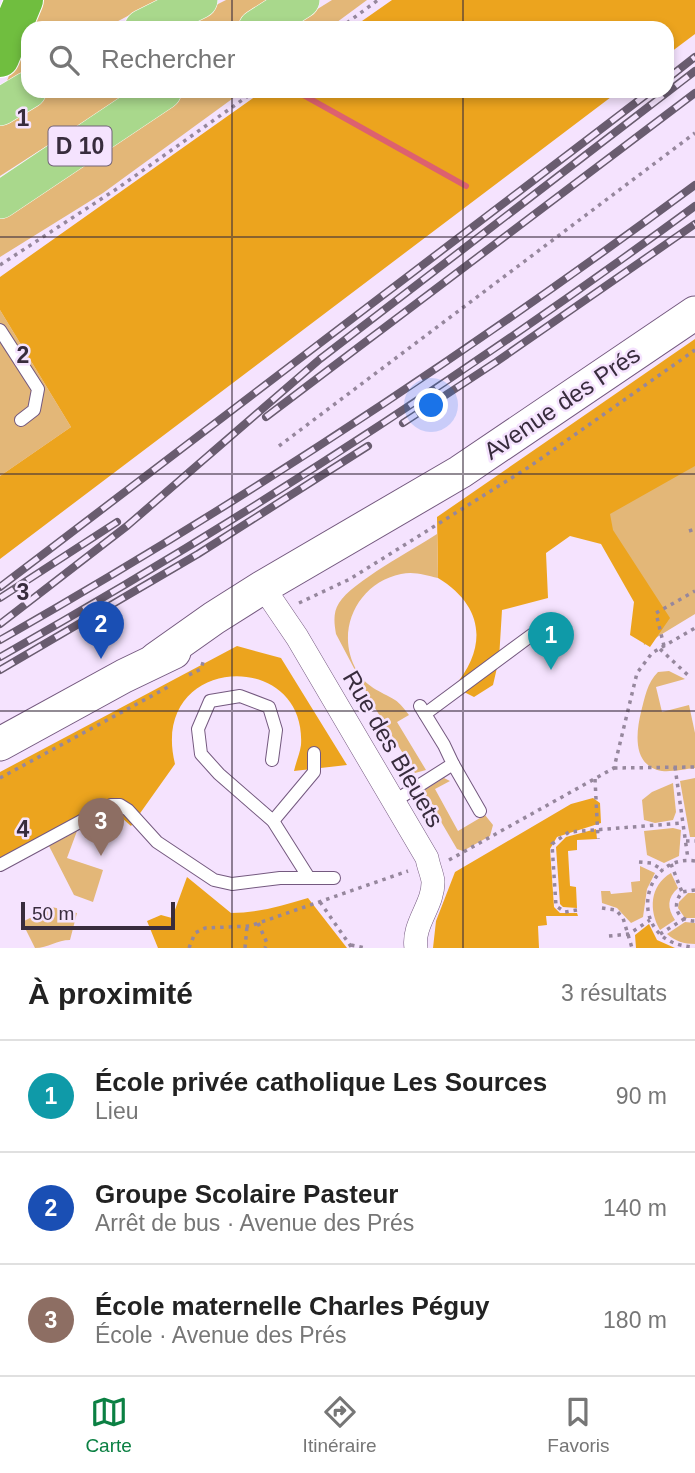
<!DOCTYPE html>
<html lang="fr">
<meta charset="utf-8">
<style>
:root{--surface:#fff;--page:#f2f2f2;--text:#222;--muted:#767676;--line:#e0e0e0;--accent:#0b8043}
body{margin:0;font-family:Helvetica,sans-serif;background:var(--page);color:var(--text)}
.scale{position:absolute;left:21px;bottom:18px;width:154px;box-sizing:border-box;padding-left:7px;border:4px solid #382c3d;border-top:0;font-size:19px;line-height:24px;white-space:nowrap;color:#382c3d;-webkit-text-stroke:5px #f5e3fe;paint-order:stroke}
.you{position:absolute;left:432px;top:406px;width:24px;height:24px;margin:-18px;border:5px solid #fff;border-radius:50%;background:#1a73e8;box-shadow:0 0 0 10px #1a73e833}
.badge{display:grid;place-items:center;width:46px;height:46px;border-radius:50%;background:var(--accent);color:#fff;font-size:23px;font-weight:700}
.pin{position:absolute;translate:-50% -58px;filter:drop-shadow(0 2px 4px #0008)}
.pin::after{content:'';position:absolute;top:37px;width:24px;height:21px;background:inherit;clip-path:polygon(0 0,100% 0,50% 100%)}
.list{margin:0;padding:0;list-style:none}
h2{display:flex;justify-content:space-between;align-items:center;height:91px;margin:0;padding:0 28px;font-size:30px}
h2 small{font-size:23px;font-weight:400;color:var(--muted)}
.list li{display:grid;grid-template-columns:46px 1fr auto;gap:21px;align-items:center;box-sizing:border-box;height:112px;padding:0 28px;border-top:2px solid var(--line)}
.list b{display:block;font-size:26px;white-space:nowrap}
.list p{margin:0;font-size:23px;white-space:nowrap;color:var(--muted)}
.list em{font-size:23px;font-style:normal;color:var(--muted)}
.icon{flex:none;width:38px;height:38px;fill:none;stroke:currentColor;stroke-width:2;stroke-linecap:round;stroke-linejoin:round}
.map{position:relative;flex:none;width:695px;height:948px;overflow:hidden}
.search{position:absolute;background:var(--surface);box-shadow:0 4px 10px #0003;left:21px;right:21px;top:21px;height:77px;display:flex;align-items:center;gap:18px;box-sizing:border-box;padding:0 24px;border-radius:21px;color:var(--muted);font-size:26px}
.sheet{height:427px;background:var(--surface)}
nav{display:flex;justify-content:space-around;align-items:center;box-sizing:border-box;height:98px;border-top:2px solid var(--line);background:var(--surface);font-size:19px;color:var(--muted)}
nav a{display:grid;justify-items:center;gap:4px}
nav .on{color:var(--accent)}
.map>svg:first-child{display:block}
.green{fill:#e3b778}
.forest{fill:#eca41e}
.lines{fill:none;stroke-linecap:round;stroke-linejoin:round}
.stream{stroke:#dd616f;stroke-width:6}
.service-casing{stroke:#74597f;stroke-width:14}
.minor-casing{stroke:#74597f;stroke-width:24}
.secondary-casing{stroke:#74597f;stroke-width:35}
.primary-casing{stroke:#fff;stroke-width:38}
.motorway-casing{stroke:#fff;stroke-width:40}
.path{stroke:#96879d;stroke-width:3.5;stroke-dasharray:3.5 5;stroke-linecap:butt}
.service{stroke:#fff;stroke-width:12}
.minor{stroke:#fff;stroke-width:23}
.secondary{stroke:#fff;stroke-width:33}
.primary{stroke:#a9d88c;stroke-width:37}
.motorway{stroke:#70be3f;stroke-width:38}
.rail-casing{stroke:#695c6f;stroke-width:8}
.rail{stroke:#f5e3fe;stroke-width:5;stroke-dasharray:16;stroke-linecap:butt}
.grid{fill:none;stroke:#382c3d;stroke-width:2;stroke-opacity:0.55}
.labels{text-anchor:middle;stroke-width:5;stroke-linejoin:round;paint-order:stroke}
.shield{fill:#f5e3fe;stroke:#716377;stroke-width:2}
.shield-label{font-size:23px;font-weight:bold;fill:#382c3d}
.street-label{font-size:24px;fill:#382c3d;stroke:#f5e3fe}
.grid-label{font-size:23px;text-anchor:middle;font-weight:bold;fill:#382c3d;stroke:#f5e3fe;stroke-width:5;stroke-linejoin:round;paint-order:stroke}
</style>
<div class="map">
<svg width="695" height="948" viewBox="0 0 695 948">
<rect width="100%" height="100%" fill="#f5e3fe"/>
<g class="green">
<path d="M37 0H158L105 28H28V74L4 89Z"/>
<path d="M226 0H273L230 28H170Z"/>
<path d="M332 0H367L329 28H287Z"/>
<path d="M51 91H132L0 176V118Z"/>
<path d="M184 91H243L103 193 0 257V209Z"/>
<path d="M0 310 71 427 0 476Z"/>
<path d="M695 383V614L644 645 637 592 560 468Z"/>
<path d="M437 534 438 578C425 575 414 571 401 574 357 583 334 632 357 671 366 687 380 691 395 700 400 703 405 710 409 715L397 722 426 770 415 773 375 708 336 634C334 623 333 612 339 603 352 582 414 549 437 534Z"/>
<path d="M669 671 685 679 656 687 662 712 689 705 695 733V768C685 769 672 772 662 771 632 766 636 733 641 712 645 697 647 683 658 672Z"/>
<path d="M444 778 450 781 435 789 458 831 485 815 493 825 490 836 463 851 457 849 423 791Z"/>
<path d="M695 778V837H690L680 781Z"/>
<path d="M673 783 676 812 673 820 655 823 644 820 642 800 652 792Z"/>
<path d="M673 828 681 830 679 856 664 863 647 855 644 831Z"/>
<path d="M77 831 67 858 103 870 93 902 74 895 49 846Z"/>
<path d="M640 866 655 873 647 889 643 917 631 923 617 908 602 903 601 891H610L611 894 632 892 631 882 640 881Z"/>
<path d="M671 873 678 888C667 898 667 908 675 920L660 930C649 911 649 886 671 873Z"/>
<path d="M688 893H695V918H685L678 908 679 902Z"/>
<path d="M52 907 77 913 70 940C57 940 48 948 35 948L22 922Z"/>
<path d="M685 922 695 923V944C684 944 675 941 667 934Z"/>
</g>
<g class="forest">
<path d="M392 0H695V34L667 55V28H352Z"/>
<path d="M263 91H619L0 559V476L71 427 0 310V277Z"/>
<path d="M695 339V466L610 514 613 530 670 618 650 647 630 635 634 602 601 544 570 536 546 553 548 598 502 610 499 659 493 685 474 697 454 687C488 647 484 606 438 578L437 517Z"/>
<path d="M237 646 281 658 347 765 294 771C296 762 300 753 301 745 307 647 148 654 175 764L131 826 104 802 49 846 0 871V772Z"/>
<path d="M593 798 600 803 601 823 557 837 550 849 554 907 560 913H577L578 916H546L547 925 538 926 539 948H433L436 921 455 872 571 804Z"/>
<path d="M596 829 597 839 577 840V850L568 851 570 886 576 887 577 908 563 907 560 904 556 847 566 837Z"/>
<path d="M187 877 231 913C258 913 282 906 308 898L347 948H158L147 921 161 915 172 918Z"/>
<path d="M649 924 657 940 675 948H636L635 935Z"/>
</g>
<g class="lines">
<path class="stream" d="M296 91 466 186"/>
<g class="service-casing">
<g id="service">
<path d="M0 330 38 389 34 410 21 420"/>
<path d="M425 714 533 634"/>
<path d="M272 760 276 730 269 707 240 696 210 701 198 729 201 754 219 774 273 821 309 878"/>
<path d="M453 764 480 811"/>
<path d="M393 802 453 764 444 745 420 706"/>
<path d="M273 821 314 772V753"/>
<path d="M0 865 111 805H120L128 810 157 842 214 880 232 884 280 878H334"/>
</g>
</g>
<g class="minor-casing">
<path id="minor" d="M263 587 297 637 427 858C428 865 432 874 433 881 434 905 412 924 416 948"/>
</g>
<g class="secondary-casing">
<g id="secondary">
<path d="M156 659 214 618 263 587 460 472 695 313"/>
<path d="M0 744 124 676 174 652"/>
</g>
</g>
<g class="primary-casing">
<g id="primary">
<path d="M143 28 199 0"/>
<path d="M257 28 301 0"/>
<path d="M0 107 28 90"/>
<path d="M0 200 163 91"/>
</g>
</g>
<g class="motorway-casing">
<path id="motorway" d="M0 58 24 0"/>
</g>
<g class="path">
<path d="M340 28 378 0"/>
<path d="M0 265 118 188 255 91"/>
<path d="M279 446 695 133"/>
<path d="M689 531 695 529"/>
<path d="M299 603 350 579 529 467 695 350"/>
<path d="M664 646 656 613 695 591"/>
<path d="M660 649 691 678"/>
<path d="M189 675 201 669 204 659"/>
<path d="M675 767 688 859"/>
<path d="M614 768 695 767"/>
<path d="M0 778 170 686"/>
<path d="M595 779 598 839"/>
<path d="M686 841H695"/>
<path d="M449 860 614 768 637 673 652 653 695 628"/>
<path d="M695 861C639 853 625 945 695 947"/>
<path d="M639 862 651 863 663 870"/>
<path d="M671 864 682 892"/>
<path d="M695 890 682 892C671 906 677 921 695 921"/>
<path d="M320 902 352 948"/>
<path d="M602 908 616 910 623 918 632 948"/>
<path d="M577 910 565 912 556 906 552 844 569 832 683 823"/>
<path d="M258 923 267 943 265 948"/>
<path d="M660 934 684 919"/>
<path d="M609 936 629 934 650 920"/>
<path d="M351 945 366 948"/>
<path d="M189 948 195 933 205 928 250 926 408 871"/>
<path d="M245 948 247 926"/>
</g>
<use href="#service" class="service"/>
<use href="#minor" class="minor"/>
<use href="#secondary" class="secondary"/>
<use href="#primary" class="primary"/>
<use href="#motorway" class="motorway"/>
<g class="rail-casing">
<g id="rail">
<path d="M667 79 695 57"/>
<path d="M266 417 695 93"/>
<path d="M403 423 496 362 695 224"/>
<path d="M0 587 651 91"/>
<path d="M0 598 117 522"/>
<path d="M0 624 127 526 320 359 695 71"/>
<path d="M0 640C241 503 472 350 695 185"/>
<path d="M0 657C241 521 472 370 695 206"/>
<path d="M0 670 198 554 368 446"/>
</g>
</g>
<use href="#rail" class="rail"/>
</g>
<path class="grid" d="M232 0V28M463 0V28M232 91V948M463 91V948M0 237H695M0 474H695M0 711H695"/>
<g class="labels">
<rect class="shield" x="48.5" y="126.5" width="63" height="39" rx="5"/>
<g class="shield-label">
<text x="80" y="154">D 10</text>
</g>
<g class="street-label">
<text transform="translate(562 403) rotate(-34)" y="8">Avenue des Prés</text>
<text transform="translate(393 749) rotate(60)" y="8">Rue des Bleuets</text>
</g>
</g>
<g class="grid-label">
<text x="23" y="126">1</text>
<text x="23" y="363">2</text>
<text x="23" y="600">3</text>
<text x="23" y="837">4</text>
</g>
</svg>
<div class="scale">50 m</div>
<div class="you"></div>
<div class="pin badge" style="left:551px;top:670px;background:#0f9aa8">1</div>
<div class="pin badge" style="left:101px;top:659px;background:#1a4fb4">2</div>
<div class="pin badge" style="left:101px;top:856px;background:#8d6e63">3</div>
<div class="search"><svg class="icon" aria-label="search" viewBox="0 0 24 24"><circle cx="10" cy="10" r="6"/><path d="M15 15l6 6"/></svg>Rechercher</div>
</div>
<section class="sheet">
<h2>À proximité<small>3 résultats</small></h2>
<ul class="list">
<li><span class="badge" style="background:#0f9aa8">1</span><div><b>École privée catholique Les Sources</b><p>Lieu</p></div><em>90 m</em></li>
<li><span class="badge" style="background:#1a4fb4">2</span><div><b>Groupe Scolaire Pasteur</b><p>Arrêt de bus · Avenue des Prés</p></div><em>140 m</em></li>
<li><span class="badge" style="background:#8d6e63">3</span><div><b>École maternelle Charles Péguy</b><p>École · Avenue des Prés</p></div><em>180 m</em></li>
</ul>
</section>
<nav>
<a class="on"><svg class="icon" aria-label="map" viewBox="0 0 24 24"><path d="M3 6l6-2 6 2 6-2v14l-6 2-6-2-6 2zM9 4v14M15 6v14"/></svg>Carte</a>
<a><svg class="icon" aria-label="directions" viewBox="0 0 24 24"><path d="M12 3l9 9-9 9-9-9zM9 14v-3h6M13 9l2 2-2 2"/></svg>Itinéraire</a>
<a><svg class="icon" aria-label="saved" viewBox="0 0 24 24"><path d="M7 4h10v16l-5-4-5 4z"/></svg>Favoris</a>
</nav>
